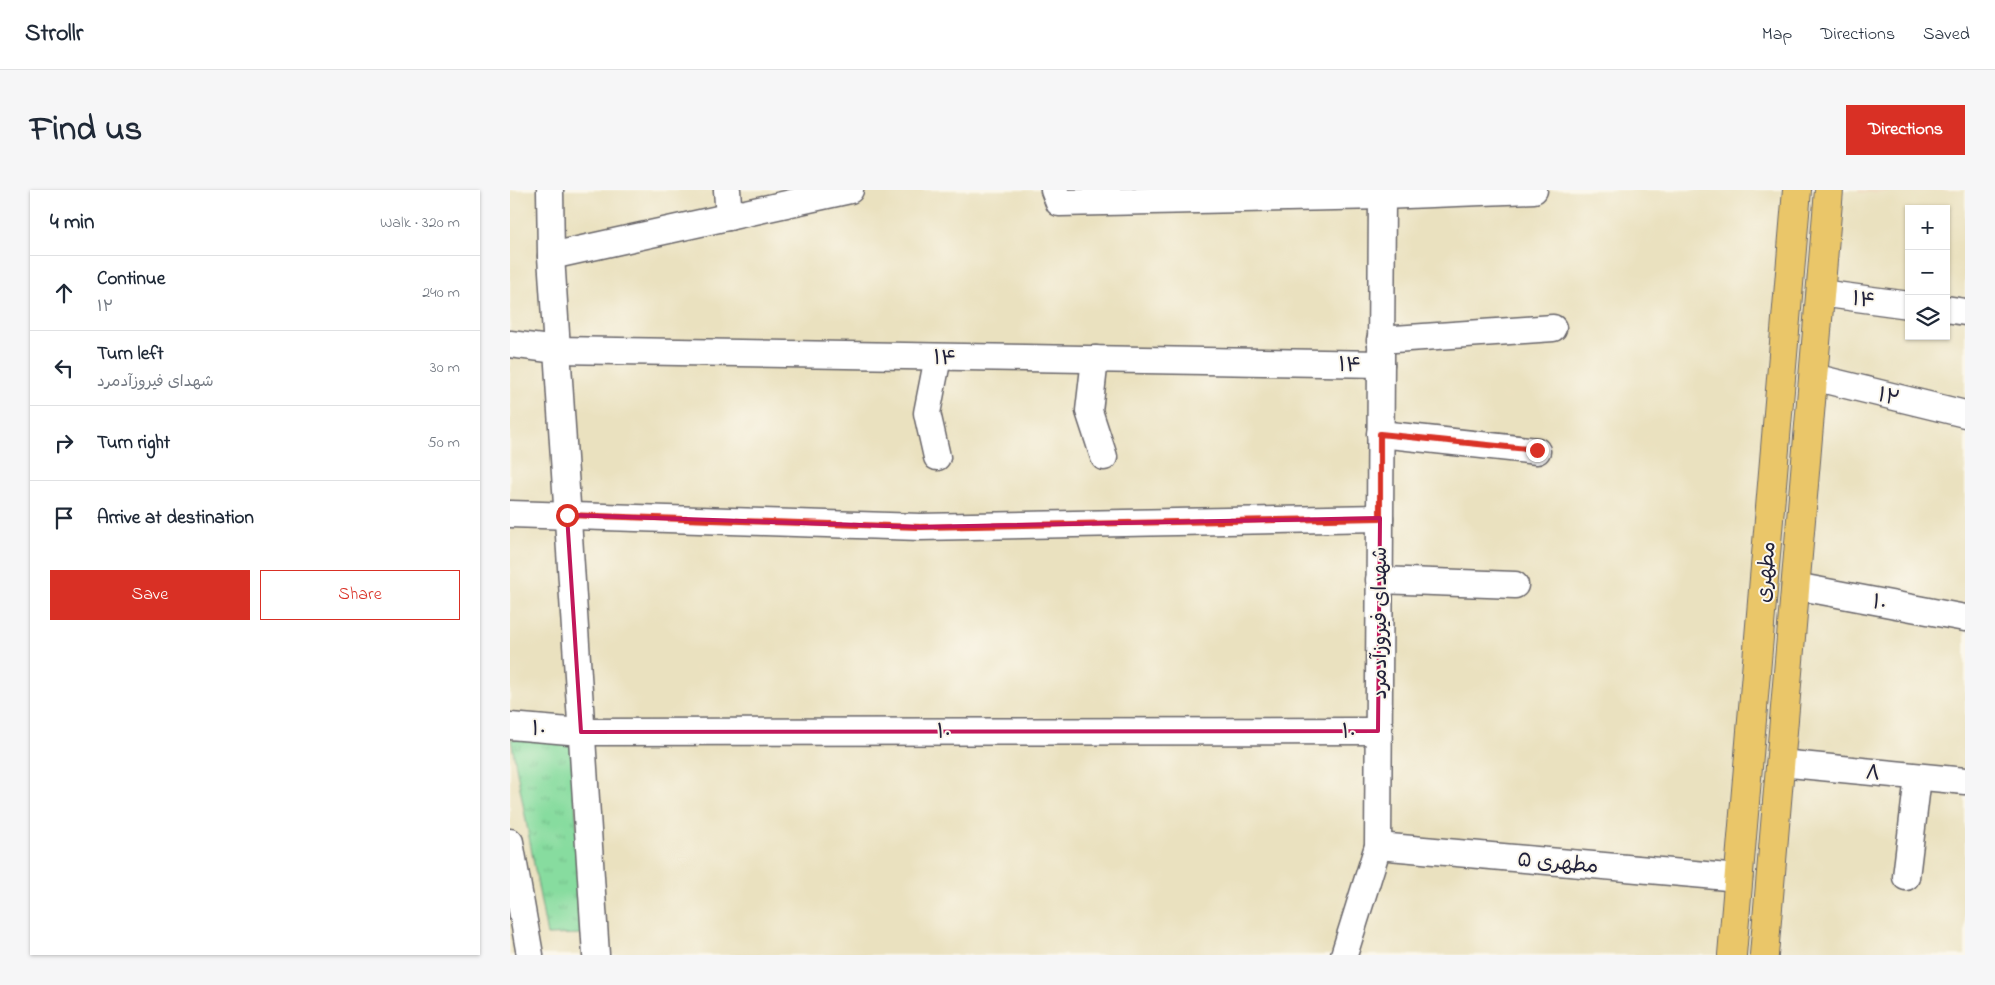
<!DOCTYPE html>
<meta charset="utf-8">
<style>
:root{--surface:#fff;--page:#f6f6f7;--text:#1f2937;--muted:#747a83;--line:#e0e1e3;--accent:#d93025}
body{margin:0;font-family:"Indie Flower","Playpen Sans Arabic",sans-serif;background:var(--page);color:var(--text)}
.controls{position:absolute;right:15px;top:15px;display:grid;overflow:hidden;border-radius:0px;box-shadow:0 1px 4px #0004}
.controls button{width:45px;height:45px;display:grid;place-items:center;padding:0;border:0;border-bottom:1px solid var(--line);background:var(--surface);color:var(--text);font:25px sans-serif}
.stop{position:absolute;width:15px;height:15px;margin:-11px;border:4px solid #d93025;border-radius:50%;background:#fff}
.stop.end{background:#d93025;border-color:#fff;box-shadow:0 1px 5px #0008}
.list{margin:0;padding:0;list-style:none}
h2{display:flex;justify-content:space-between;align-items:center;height:65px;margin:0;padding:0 20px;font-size:21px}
h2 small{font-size:16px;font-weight:400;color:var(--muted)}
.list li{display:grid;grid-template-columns:32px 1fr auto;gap:15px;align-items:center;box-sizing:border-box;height:75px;padding:0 20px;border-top:1px solid var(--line)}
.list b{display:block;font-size:19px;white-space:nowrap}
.list p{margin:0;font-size:16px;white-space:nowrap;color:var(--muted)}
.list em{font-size:16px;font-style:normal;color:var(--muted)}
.actions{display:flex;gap:10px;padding:15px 20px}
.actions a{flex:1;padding:11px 0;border:1px solid var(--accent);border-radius:0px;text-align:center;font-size:18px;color:var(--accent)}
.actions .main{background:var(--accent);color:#fff}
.icon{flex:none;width:28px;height:28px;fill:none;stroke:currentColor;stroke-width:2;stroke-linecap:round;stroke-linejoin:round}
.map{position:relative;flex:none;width:1455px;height:765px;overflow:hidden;border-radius:0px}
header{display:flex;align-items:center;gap:30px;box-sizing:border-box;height:70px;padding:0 25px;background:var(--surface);border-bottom:1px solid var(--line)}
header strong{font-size:24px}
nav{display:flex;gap:28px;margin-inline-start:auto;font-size:18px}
.intro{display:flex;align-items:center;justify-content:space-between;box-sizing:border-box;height:120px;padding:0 30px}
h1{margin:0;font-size:35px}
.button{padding:12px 22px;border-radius:0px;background:var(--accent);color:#fff;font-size:18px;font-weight:700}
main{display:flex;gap:30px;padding:0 30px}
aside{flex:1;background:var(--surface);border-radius:0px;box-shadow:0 1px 4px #0004}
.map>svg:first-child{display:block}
.built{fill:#ecd7ba}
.grass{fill:url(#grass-tufts);stroke:#547f6d}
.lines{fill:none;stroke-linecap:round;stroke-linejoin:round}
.minor-casing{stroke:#686569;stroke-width:29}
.major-casing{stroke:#686569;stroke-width:30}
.minor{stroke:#fff;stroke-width:26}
.major{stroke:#eac669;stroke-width:28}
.route{stroke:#d93025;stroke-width:6}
.marked{fill:none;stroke:#c2185b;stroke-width:4;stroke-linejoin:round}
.labels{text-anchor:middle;stroke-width:4;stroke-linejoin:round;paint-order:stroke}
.street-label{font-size:21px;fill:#22223b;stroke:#fbf7ec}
</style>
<header>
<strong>Strollr</strong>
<nav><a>Map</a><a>Directions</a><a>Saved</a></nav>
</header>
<div class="intro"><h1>Find us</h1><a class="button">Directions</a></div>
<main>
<aside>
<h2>4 min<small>Walk · 320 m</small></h2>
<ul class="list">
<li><svg class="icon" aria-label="ahead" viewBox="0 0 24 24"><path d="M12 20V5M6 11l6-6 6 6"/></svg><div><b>Continue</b><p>۱۲</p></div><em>240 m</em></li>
<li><svg class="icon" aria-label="left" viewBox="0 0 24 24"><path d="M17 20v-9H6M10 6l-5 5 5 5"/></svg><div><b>Turn left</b><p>شهدای فیروزآدمرد</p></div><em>30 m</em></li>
<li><svg class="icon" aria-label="right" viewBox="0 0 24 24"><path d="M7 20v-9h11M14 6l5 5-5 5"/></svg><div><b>Turn right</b></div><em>50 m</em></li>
<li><svg class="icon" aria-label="arrive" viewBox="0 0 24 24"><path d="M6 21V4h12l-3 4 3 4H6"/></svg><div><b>Arrive at destination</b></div></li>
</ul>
<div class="actions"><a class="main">Save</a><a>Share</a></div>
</aside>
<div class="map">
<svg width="1455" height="765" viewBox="0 0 1455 765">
<defs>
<pattern id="grass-tufts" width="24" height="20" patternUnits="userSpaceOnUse" patternTransform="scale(1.25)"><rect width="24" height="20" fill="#87dc9f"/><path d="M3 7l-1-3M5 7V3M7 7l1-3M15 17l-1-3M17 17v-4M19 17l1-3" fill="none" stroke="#74bc8a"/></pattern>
</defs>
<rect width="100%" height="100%" fill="#fbf7ec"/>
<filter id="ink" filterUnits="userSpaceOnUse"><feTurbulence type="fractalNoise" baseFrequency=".02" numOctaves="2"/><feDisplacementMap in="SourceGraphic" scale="10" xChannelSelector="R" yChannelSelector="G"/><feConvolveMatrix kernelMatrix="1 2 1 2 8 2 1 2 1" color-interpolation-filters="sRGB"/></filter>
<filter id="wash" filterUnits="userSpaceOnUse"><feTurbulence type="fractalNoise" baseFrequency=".0096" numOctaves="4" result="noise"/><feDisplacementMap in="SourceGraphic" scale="20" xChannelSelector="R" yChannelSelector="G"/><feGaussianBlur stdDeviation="1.12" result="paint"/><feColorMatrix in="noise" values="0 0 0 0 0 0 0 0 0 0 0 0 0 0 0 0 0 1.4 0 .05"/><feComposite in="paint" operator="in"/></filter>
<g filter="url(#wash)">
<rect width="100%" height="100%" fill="#eae1bf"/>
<path class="built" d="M1349 0H1455L1348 3Z"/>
<path class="grass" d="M1 549 61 552 74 744 37 745Z"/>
</g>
<g filter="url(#ink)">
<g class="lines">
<g class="minor-casing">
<g id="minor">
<path d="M40 0 41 66 86 765"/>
<path d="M217 0 219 27"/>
<path d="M544 0 549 13 872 6 1024 0"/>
<path d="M41 66 340 0"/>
<path d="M1310 103 1399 115"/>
<path d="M1436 119 1455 122"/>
<path d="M870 150 1043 138"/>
<path d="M0 154 47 160 871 174"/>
<path d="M585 169 579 221 594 267"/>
<path d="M1303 187 1455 224"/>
<path d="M870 244 1027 261"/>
<path d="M427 267 417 223 428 167"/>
<path d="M0 324 410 337 870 328"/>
<path d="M869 390 1005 395"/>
<path d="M1285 396 1455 428"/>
<path d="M0 536 71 542 868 541"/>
<path d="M1270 573 1455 591"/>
<path d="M0 652 20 765"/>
<path d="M868 656 1229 688"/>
<path d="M1396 687 1408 587"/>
<path d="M834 765 868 656 872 6 874 0"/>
</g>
</g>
<g class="major-casing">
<g id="major">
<path d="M1222 765 1287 0"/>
<path d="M1254 765 1319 0"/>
</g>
</g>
<use href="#minor" class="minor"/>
<use href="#major" class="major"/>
</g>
</g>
<g class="lines" filter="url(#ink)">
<path class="route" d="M57 325 410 337 870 328V244L1027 260"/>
</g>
<path class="marked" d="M57 325 410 337 870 328 868 541 71 542Z"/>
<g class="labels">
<g class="street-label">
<text transform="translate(1354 109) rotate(7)" y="7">۱۴</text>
<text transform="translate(435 167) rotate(1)" y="7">۱۴</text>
<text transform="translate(840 174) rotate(1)" y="7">۱۴</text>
<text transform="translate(1379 206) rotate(14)" y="7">۱۲</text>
<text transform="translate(1255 382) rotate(-85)" y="7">مطهری</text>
<text transform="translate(1370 412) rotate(11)" y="7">۱۰</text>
<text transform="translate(869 433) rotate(-90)" y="7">شهدای فیروزآدمرد</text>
<text transform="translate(29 538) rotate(4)" y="7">۱۰</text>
<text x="434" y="548">۱۰</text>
<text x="839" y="548">۱۰</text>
<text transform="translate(1363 582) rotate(6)" y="7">۸</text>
<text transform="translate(1048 672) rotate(5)" y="7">مطهری ۵</text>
</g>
</g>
</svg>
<div class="controls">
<button>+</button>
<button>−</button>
<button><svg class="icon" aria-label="layers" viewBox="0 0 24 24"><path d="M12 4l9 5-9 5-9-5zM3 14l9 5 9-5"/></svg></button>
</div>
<div class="stop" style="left:57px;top:325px"></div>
<div class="stop end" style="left:1027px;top:260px"></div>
</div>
</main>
